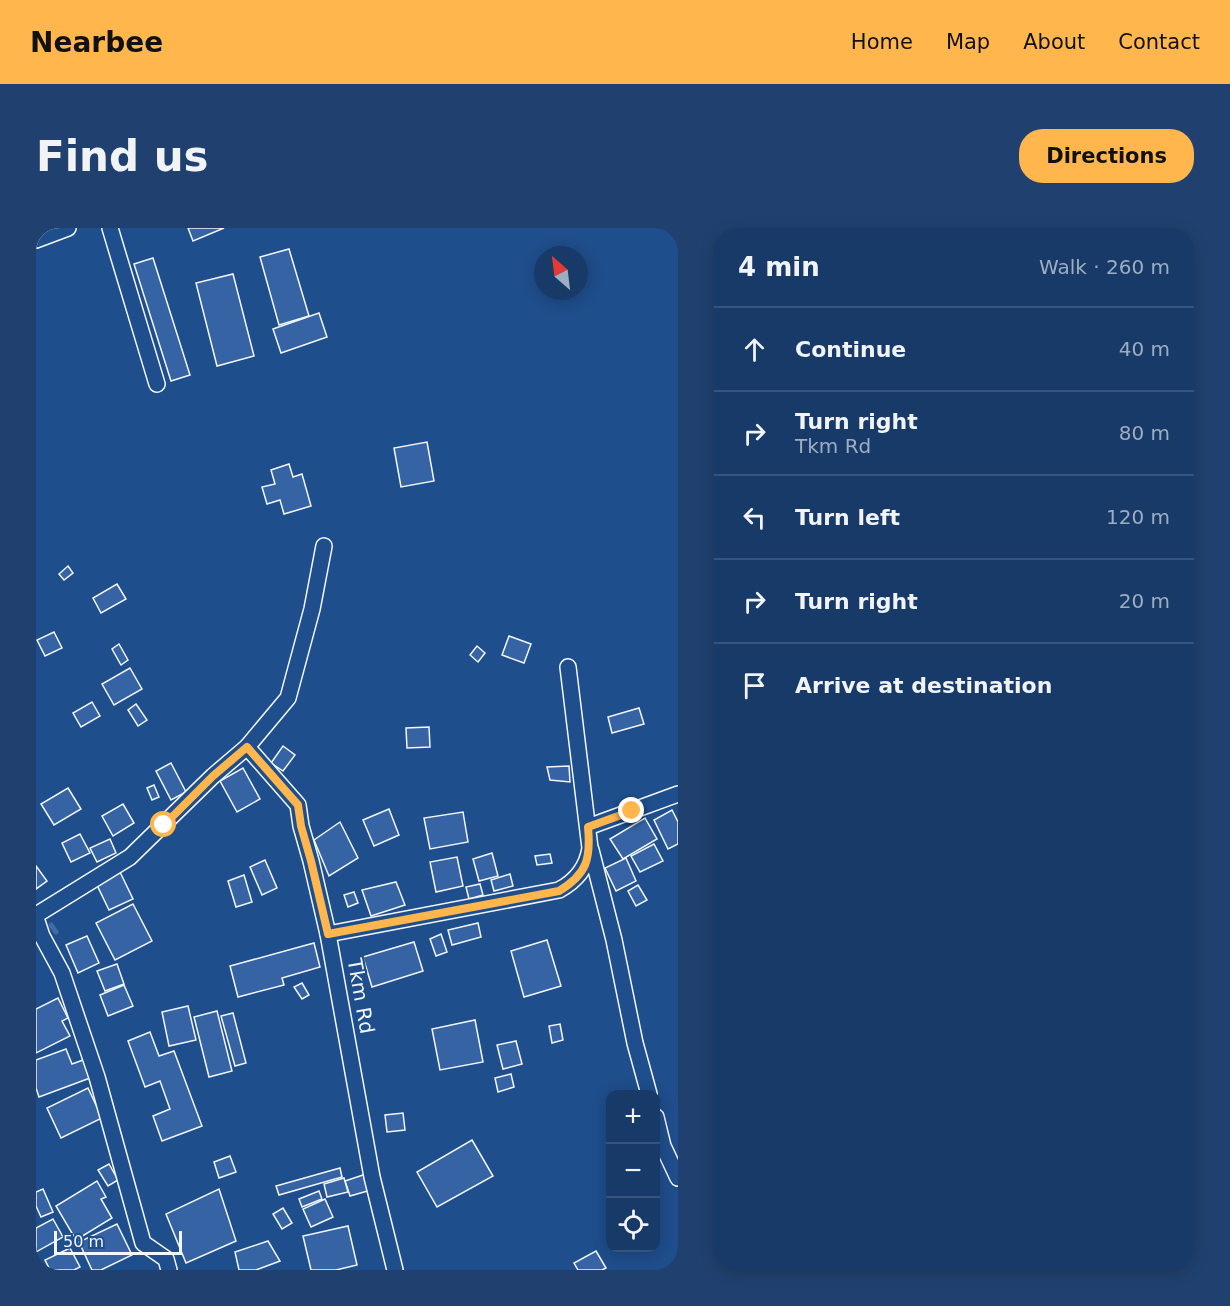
<!DOCTYPE html>
<meta charset="utf-8">
<style>
:root{--surface:#173a69;--page:#20416f;--text:#f1f3f6;--muted:#9eadc0;--line:#36547d;--accent:#ffb74d}
body{margin:0;font-family:"DejaVu Sans",sans-serif;background:var(--page);color:var(--text)}
.controls{position:absolute;right:18px;bottom:18px;display:grid;overflow:hidden;border-radius:12px;box-shadow:0 3px 15px #0003}
.controls button{width:54px;height:54px;display:grid;place-items:center;padding:0;border:0;border-bottom:2px solid var(--line);background:var(--surface);color:var(--text);font:30px sans-serif}
.compass{position:absolute;left:498px;top:18px;width:54px;height:54px;border-radius:50%;background:var(--surface);box-shadow:0 3px 15px #0003;rotate:332deg}
.scale{position:absolute;left:18px;bottom:15px;width:128px;box-sizing:border-box;padding-left:6px;border:3px solid #f2f6ff;border-top:0;font-size:16px;line-height:21px;white-space:nowrap;color:#f2f6ff;-webkit-text-stroke:4px #1f4e8c;paint-order:stroke}
.stop{position:absolute;width:18px;height:18px;margin:-14px;border:4px solid #ffb74d;border-radius:50%;background:#fff}
.stop.end{background:#ffb74d;border-color:#fff;box-shadow:0 2px 6px #0008}
.list{margin:0;padding:0;list-style:none}
h2{display:flex;justify-content:space-between;align-items:center;height:78px;margin:0;padding:0 24px;font-size:26px}
h2 small{font-size:20px;font-weight:400;color:var(--muted)}
.list li{display:grid;grid-template-columns:39px 1fr auto;gap:18px;align-items:center;box-sizing:border-box;height:84px;padding:0 24px;border-top:2px solid var(--line)}
.list b{display:block;font-size:22px;white-space:nowrap}
.list p{margin:0;font-size:20px;white-space:nowrap;color:var(--muted)}
.list em{font-size:20px;font-style:normal;color:var(--muted)}
.icon{flex:none;width:33px;height:33px;fill:none;stroke:currentColor;stroke-width:2;stroke-linecap:round;stroke-linejoin:round}
.map{position:relative;flex:none;width:642px;height:1042px;overflow:hidden;border-radius:24px}
header{display:flex;align-items:center;gap:36px;box-sizing:border-box;height:84px;padding:0 30px;background:var(--accent);color:#111}
header strong{font-size:28px}
nav{display:flex;gap:33px;margin-inline-start:auto;font-size:21px}
.intro{display:flex;align-items:center;justify-content:space-between;box-sizing:border-box;height:144px;padding:0 36px}
h1{margin:0;font-size:42px}
.button{padding:15px 27px;border-radius:24px;background:var(--accent);color:#111;font-size:21px;font-weight:700}
main{display:flex;gap:36px;padding:0 36px}
aside{flex:1;background:var(--surface);border-radius:24px;box-shadow:0 3px 15px #0003}
.map>svg:first-child{display:block}
.lines{fill:none;stroke-linecap:round;stroke-linejoin:round}
.stream{stroke:#446ba0;stroke-width:5}
.building{fill:#3563a3;stroke:#f2f6ff;stroke-width:1.5}
.minor-casing{stroke:#f2f6ff;stroke-width:18}
.minor{stroke:#1f4e8c;stroke-width:15}
.route{stroke:#ffb74d;stroke-width:8}
.labels{text-anchor:middle;stroke-width:4.5;stroke-linejoin:round;paint-order:stroke}
.street-label{font-size:20px;fill:#f2f6ff;stroke:#1f4e8c}
</style>
<header>
<strong>Nearbee</strong>
<nav><a>Home</a><a>Map</a><a>About</a><a>Contact</a></nav>
</header>
<div class="intro"><h1>Find us</h1><a class="button">Directions</a></div>
<main>
<div class="map">
<svg width="642" height="1042" viewBox="0 0 642 1042">
<rect width="100%" height="100%" fill="#1f4e8c"/>
<g class="lines">
<path class="stream" d="M15 697 20 704"/>
</g>
<g class="building">
<path d="M152 0H188L157 13Z"/>
<path d="M253 21 273 88 243 97 224 29Z"/>
<path d="M117 30 154 147 135 153 98 36Z"/>
<path d="M197 46 218 128 181 138 160 55Z"/>
<path d="M283 85 291 109 245 125 237 101Z"/>
<path d="M391 214 398 253 365 259 358 220Z"/>
<path d="M253 236 257 249 266 246 275 278 248 286 244 272 231 276 226 259 239 256 235 242Z"/>
<path d="M32 338 37 345 28 352 23 346Z"/>
<path d="M81 356 90 371 65 385 57 370Z"/>
<path d="M18 404 26 420 9 428 1 412Z"/>
<path d="M473 408 495 416 488 435 466 427Z"/>
<path d="M83 416 92 432 85 437 76 421Z"/>
<path d="M441 418 449 425 442 434 434 427Z"/>
<path d="M94 440 106 461 78 477 66 456Z"/>
<path d="M56 474 64 488 45 499 37 485Z"/>
<path d="M100 476 111 492 102 498 92 482Z"/>
<path d="M603 480 608 496 576 505 572 489Z"/>
<path d="M393 499 394 519 371 520 370 500Z"/>
<path d="M247 518 259 527 247 543 235 535Z"/>
<path d="M135 535 150 564 135 572 120 543Z"/>
<path d="M533 538 534 554 514 552 511 539Z"/>
<path d="M207 540 224 571 201 584 184 553Z"/>
<path d="M118 557 123 569 116 572 111 560Z"/>
<path d="M32 560 45 581 18 597 5 576Z"/>
<path d="M87 576 98 595 77 608 66 588Z"/>
<path d="M353 581 363 607 338 618 327 592Z"/>
<path d="M636 582 642 594V616L632 621 618 592Z"/>
<path d="M427 584 432 614 394 621 388 590Z"/>
<path d="M609 590 621 611 587 631 574 611Z"/>
<path d="M304 594 322 630 293 648 278 612Z"/>
<path d="M44 606 54 625 35 634 26 615Z"/>
<path d="M74 611 80 625 61 634 54 620Z"/>
<path d="M618 616 627 633 604 644 595 628Z"/>
<path d="M456 625 462 648 443 653 437 631Z"/>
<path d="M514 626 516 635 501 637 499 628Z"/>
<path d="M421 629 427 658 400 664 394 634Z"/>
<path d="M590 630 600 653 580 663 569 640Z"/>
<path d="M229 632 241 660 226 667 214 639Z"/>
<path d="M0 638 11 653 0 661Z"/>
<path d="M84 644 97 671 73 682 60 655Z"/>
<path d="M474 646 477 658 458 663 455 652Z"/>
<path d="M208 647 216 674 200 679 192 653Z"/>
<path d="M360 654 369 677 335 688 326 662Z"/>
<path d="M444 656 447 667 433 671 430 659Z"/>
<path d="M602 657 611 672 600 678 592 663Z"/>
<path d="M318 664 322 675 312 679 308 667Z"/>
<path d="M97 676 116 713 79 732 60 695Z"/>
<path d="M442 695 445 709 416 717 412 702Z"/>
<path d="M405 706 411 724 400 728 394 711Z"/>
<path d="M51 708 63 735 42 745 30 717Z"/>
<path d="M511 712 525 758 488 769 475 723Z"/>
<path d="M378 714 387 743 336 759 327 729Z"/>
<path d="M278 715 284 739 246 750 248 757 202 769 194 738Z"/>
<path d="M81 736 88 756 69 763 61 743Z"/>
<path d="M266 755 273 767 266 771 258 759Z"/>
<path d="M88 757 97 778 72 788 64 767Z"/>
<path d="M22 770 32 790 26 793 34 808 0 825V781Z"/>
<path d="M152 778 160 812 133 818 126 784Z"/>
<path d="M181 783 196 843 173 849 158 789Z"/>
<path d="M197 785 210 835 199 838 185 788Z"/>
<path d="M439 792 447 834 404 842 396 801Z"/>
<path d="M524 796 527 812 516 815 513 798Z"/>
<path d="M114 804 123 828 138 823 166 898 126 913 117 888 134 881 124 853 109 859 92 813Z"/>
<path d="M480 813 486 836 467 841 461 817Z"/>
<path d="M30 821 36 836 47 832 54 850 3 869 0 860V832Z"/>
<path d="M475 846 478 859 462 864 459 850Z"/>
<path d="M52 860 66 890 25 910 11 880Z"/>
<path d="M367 885 369 902 351 904 349 887Z"/>
<path d="M436 912 457 948 401 979 381 944Z"/>
<path d="M194 928 200 944 183 950 178 934Z"/>
<path d="M73 936 82 952 72 958 62 942Z"/>
<path d="M304 940 306 949 243 967 240 958Z"/>
<path d="M330 946 335 962 314 968 309 953Z"/>
<path d="M308 950 312 964 291 969 288 956Z"/>
<path d="M61 953 70 969 65 971 76 990 40 1012 20 978Z"/>
<path d="M7 961 17 984 5 989 0 978V964Z"/>
<path d="M183 961 200 1013 150 1035 130 986Z"/>
<path d="M283 963 286 971 266 979 263 971Z"/>
<path d="M289 971 297 989 275 999 267 981Z"/>
<path d="M247 980 256 995 246 1001 237 986Z"/>
<path d="M17 991 27 1009 0 1024V1000Z"/>
<path d="M81 996 96 1027 65 1042H56L43 1014Z"/>
<path d="M312 998 321 1037 300 1042H275L267 1008Z"/>
<path d="M232 1013 244 1033 220 1042H203L199 1024Z"/>
<path d="M34 1020 44 1039 38 1042H14L9 1032Z"/>
<path d="M560 1023 570 1040 566 1042H542L538 1035Z"/>
</g>
<g class="lines">
<g class="minor-casing">
<g id="minor">
<path d="M74 0 121 156"/>
<path d="M0 12 32 0"/>
<path d="M211 519 262 577 265 598 275 633 292 706 336 949 359 1042"/>
<path d="M552 599 642 566"/>
<path d="M555 622 578 712 599 815 613 866"/>
<path d="M0 687 94 629 177 548 211 519 252 470 276 381 288 318"/>
<path d="M0 690 6 708 26 745 61 849 107 1015 130 1031 133 1042"/>
<path d="M292 706 523 662C540 653 551 640 554 620L532 439"/>
<path d="M620 889 627 918 642 950"/>
</g>
</g>
<use href="#minor" class="minor"/>
</g>
<g class="lines">
<path class="route" d="M128 597 177 548 211 519 262 577 265 598 275 633 292 706 523 663C551 646 555 631 552 599L596 583"/>
</g>
<g class="labels">
<g class="street-label">
<text transform="translate(325 768) rotate(80)" y="7">Tkm Rd</text>
</g>
</g>
</svg>
<div class="controls">
<button>+</button>
<button>−</button>
<button><svg class="icon" aria-label="locate" viewBox="0 0 24 24"><circle cx="12" cy="12" r="6"/><path d="M12 2v4M12 18v4M2 12h4M18 12h4"/></svg></button>
</div>
<svg class="compass" viewBox="-18 -18 36 36"><path d="M0-13l5 13h-10z" fill="#e53935"/><path d="M0 13l5-13h-10z" fill="#9eadc0"/></svg>
<div class="scale">50 m</div>
<div class="stop" style="left:128px;top:597px"></div>
<div class="stop end" style="left:596px;top:583px"></div>
</div>
<aside>
<h2>4 min<small>Walk · 260 m</small></h2>
<ul class="list">
<li><svg class="icon" aria-label="ahead" viewBox="0 0 24 24"><path d="M12 20V5M6 11l6-6 6 6"/></svg><div><b>Continue</b></div><em>40 m</em></li>
<li><svg class="icon" aria-label="right" viewBox="0 0 24 24"><path d="M7 20v-9h11M14 6l5 5-5 5"/></svg><div><b>Turn right</b><p>Tkm Rd</p></div><em>80 m</em></li>
<li><svg class="icon" aria-label="left" viewBox="0 0 24 24"><path d="M17 20v-9H6M10 6l-5 5 5 5"/></svg><div><b>Turn left</b></div><em>120 m</em></li>
<li><svg class="icon" aria-label="right" viewBox="0 0 24 24"><path d="M7 20v-9h11M14 6l5 5-5 5"/></svg><div><b>Turn right</b></div><em>20 m</em></li>
<li><svg class="icon" aria-label="arrive" viewBox="0 0 24 24"><path d="M6 21V4h12l-3 4 3 4H6"/></svg><div><b>Arrive at destination</b></div></li>
</ul>
</aside>
</main>
